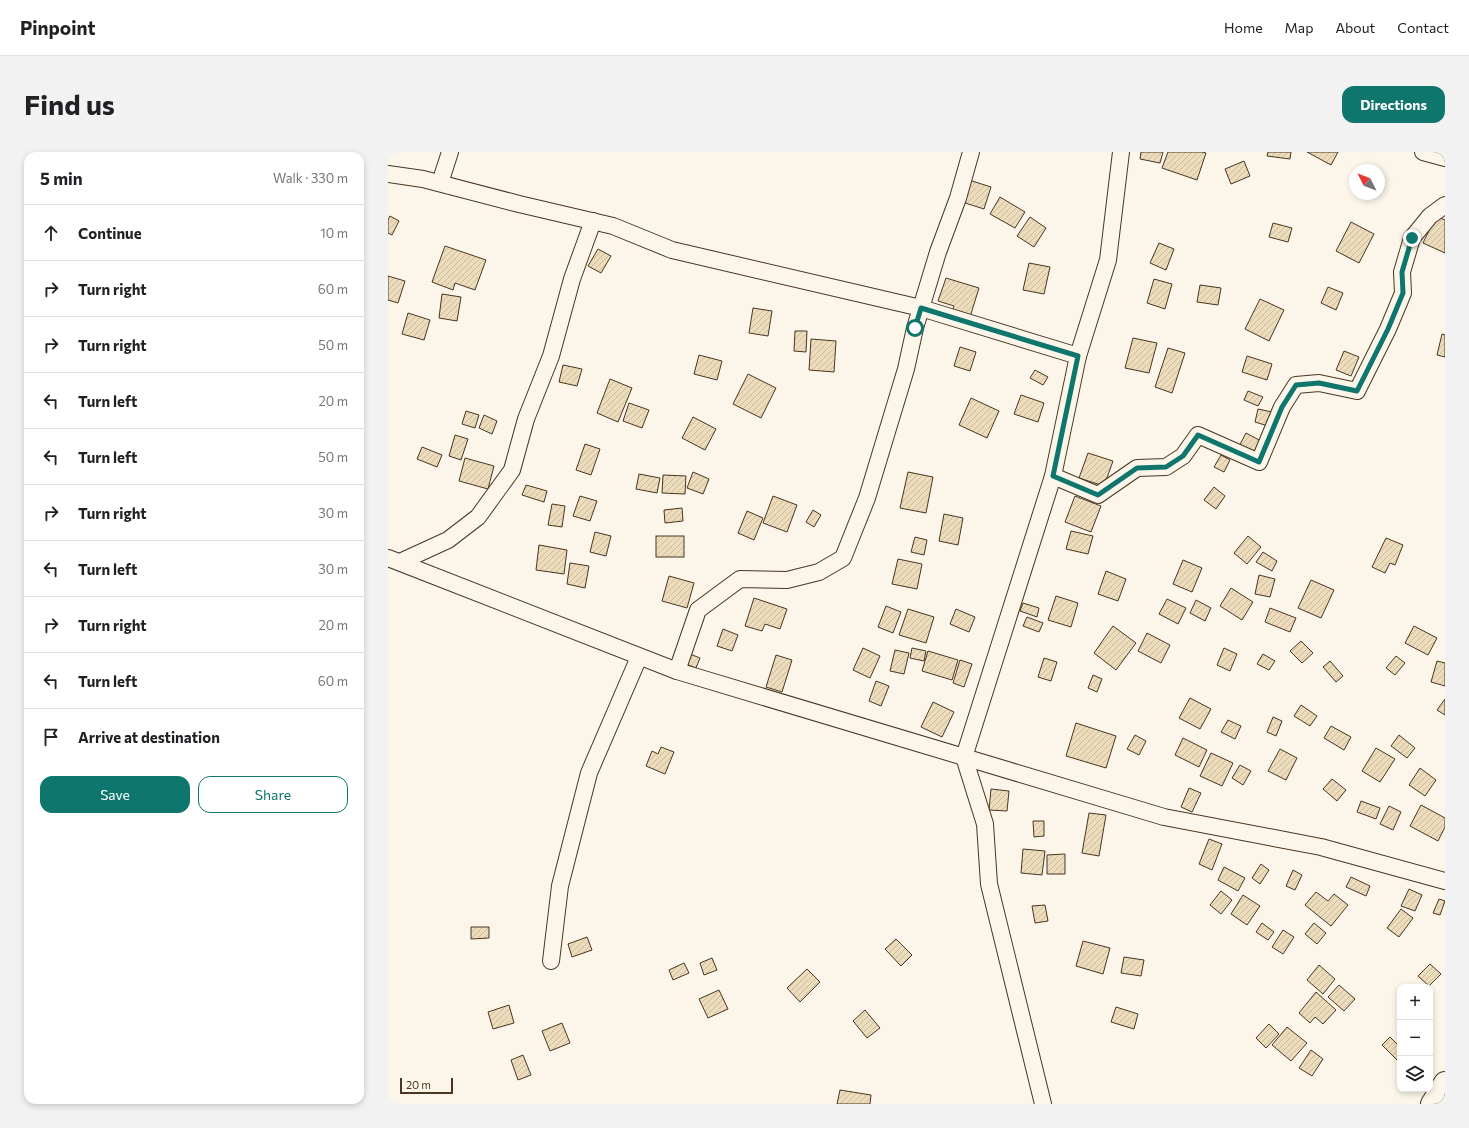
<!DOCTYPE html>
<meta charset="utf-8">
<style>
:root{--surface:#fff;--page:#f2f2f2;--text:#202124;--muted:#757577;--line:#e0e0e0;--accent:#0f766e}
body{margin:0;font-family:Commissioner,sans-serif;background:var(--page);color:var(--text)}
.controls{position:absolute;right:12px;bottom:12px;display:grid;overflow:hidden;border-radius:8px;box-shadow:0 2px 6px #0003}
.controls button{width:36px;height:36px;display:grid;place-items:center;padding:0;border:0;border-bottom:1px solid var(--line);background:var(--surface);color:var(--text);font:20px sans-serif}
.compass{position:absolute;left:961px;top:12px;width:36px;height:36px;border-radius:50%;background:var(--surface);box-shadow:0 2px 6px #0003;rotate:312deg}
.scale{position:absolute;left:12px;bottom:10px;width:53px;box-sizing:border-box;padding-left:4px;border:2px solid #4a3520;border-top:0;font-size:11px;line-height:14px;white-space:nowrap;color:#4a3520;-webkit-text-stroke:3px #fbf6e9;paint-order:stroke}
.stop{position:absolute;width:12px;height:12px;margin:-9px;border:3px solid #0f766e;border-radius:50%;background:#fff}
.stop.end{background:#0f766e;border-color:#fff;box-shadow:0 1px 4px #0008}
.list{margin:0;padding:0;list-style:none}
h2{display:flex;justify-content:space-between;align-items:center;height:52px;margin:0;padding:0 16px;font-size:17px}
h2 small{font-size:13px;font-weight:400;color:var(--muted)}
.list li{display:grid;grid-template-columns:26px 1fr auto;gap:12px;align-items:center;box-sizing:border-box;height:56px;padding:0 16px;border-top:1px solid var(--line)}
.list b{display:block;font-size:15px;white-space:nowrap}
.list em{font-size:13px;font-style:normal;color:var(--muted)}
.actions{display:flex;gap:8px;padding:12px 16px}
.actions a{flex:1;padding:9px 0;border:1px solid var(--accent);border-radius:12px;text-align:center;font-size:14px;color:var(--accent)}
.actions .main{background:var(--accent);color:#fff}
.icon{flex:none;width:22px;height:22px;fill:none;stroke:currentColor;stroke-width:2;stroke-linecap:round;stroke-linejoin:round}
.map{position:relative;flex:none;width:1057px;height:952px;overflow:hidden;border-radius:12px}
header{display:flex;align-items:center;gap:24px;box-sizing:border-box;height:56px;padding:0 20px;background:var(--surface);border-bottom:1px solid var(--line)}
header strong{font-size:19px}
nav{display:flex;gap:22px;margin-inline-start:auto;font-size:14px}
.intro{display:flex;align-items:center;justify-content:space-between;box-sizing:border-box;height:96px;padding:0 24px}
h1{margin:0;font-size:28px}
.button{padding:10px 18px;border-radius:12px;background:var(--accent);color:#fff;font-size:14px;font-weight:700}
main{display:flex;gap:24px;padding:0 24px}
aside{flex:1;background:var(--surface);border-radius:12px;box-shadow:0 2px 6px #0003}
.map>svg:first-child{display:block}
.building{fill:url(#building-hatch);stroke:#4a3520}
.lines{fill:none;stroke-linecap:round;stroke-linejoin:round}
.street-casing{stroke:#4a3520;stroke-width:18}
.secondary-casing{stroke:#4a3520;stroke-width:24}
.street{stroke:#fbf6e9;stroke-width:16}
.secondary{stroke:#fbf6e9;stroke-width:22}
.route{stroke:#0f766e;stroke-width:5}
</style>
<header>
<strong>Pinpoint</strong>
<nav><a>Home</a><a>Map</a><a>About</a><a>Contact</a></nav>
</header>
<div class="intro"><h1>Find us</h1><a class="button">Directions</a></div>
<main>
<aside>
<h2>5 min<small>Walk · 330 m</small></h2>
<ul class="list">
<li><svg class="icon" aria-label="ahead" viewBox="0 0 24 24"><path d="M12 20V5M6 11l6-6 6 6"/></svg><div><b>Continue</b></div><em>10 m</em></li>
<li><svg class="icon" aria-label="right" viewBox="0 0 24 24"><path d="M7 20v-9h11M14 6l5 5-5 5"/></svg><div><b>Turn right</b></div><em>60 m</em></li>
<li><svg class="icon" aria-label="right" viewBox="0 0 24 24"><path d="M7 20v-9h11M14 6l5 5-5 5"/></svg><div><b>Turn right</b></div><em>50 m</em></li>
<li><svg class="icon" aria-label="left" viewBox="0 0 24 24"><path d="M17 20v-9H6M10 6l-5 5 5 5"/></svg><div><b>Turn left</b></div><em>20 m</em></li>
<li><svg class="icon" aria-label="left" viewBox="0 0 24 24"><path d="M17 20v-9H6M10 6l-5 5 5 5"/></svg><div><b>Turn left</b></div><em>50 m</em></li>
<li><svg class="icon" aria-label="right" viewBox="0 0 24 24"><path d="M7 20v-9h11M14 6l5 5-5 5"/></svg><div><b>Turn right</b></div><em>30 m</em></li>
<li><svg class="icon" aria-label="left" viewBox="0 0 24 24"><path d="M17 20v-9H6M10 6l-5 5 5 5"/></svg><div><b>Turn left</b></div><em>30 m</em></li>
<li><svg class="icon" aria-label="right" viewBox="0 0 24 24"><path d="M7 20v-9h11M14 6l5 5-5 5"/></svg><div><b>Turn right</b></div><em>20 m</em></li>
<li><svg class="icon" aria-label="left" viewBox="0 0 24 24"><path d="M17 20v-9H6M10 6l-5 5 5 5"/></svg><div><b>Turn left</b></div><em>60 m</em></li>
<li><svg class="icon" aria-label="arrive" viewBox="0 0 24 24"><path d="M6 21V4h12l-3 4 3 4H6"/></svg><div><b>Arrive at destination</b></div></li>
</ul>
<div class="actions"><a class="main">Save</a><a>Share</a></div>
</aside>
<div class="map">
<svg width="1057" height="952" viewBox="0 0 1057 952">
<defs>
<pattern id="building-hatch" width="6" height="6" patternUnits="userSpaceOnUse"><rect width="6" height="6" fill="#ecdcbc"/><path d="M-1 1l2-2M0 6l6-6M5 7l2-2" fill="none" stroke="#ccbda1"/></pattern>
</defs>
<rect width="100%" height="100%" fill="#fbf6e9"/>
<g class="building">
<path d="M753 0H775L772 11 752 7Z"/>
<path d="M780 0H814L818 1 809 28 774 16Z"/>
<path d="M880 0H903L902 7 879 4Z"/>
<path d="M919 0H950L943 13Z"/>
<path d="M856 9 862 24 843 32 837 17Z"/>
<path d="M581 28 603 35 596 57 574 50Z"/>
<path d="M612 45 637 60 627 76 602 62Z"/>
<path d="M2 64 11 69 4 83 0 81V68Z"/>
<path d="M1048 64 1057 68V101L1035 91Z"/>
<path d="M642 65 658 76 646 95 629 84Z"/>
<path d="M963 70 986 82 971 111 948 99Z"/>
<path d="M885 71 904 76 900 90 881 85Z"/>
<path d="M771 91 786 97 778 118 762 111Z"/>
<path d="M57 94 98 108 87 138 67 131 65 138 44 130Z"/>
<path d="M210 97 223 104 213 121 200 114Z"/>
<path d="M641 111 662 115 656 142 635 138Z"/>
<path d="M0 124 17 129 10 151 0 148Z"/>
<path d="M558 126 591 136 582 165 564 159 566 154 550 149Z"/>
<path d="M766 127 784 132 777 157 759 151Z"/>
<path d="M812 133 833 136 830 153 809 150Z"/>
<path d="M940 135 955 141 948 158 933 151Z"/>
<path d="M54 142 73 145 69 169 51 166Z"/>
<path d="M872 147 896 158 881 189 857 177Z"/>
<path d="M365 156 384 159 380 184 361 181Z"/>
<path d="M20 161 42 168 36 188 14 182Z"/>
<path d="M407 179H419L418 200 406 199Z"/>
<path d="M1054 182 1057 183V205L1049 203Z"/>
<path d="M745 186 769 191 761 221 737 216Z"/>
<path d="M423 187 448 189 446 220 421 218Z"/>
<path d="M572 195 588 200 582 219 566 214Z"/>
<path d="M780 196 797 201 784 241 767 235Z"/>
<path d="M956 199 971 205 963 224 948 218Z"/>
<path d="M311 203 334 209 329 228 306 222Z"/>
<path d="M859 204 884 212 879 228 854 220Z"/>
<path d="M175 213 194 217 189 234 171 230Z"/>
<path d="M647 218 660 225 655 233 642 226Z"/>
<path d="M360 222 388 236 373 266 345 252Z"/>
<path d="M222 227 244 236 230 270 209 261Z"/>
<path d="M860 239 875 245 870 254 856 248Z"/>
<path d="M633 243 656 251 650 270 626 262Z"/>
<path d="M583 246 611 259 599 286 571 273Z"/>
<path d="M241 251 261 258 254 276 235 269Z"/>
<path d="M870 257 884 260 880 274 867 270Z"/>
<path d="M78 259 91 263 87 276 74 272Z"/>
<path d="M96 263 109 269 104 282 91 276Z"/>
<path d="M305 265 328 277 317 298 294 286Z"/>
<path d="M858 281 873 289 865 304 850 296Z"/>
<path d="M67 283 80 287 73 308 61 304Z"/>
<path d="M197 292 212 297 203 323 188 318Z"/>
<path d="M34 295 54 303 49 315 29 307Z"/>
<path d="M700 301 725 309 716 334 691 326Z"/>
<path d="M833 303 842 308 836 320 826 315Z"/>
<path d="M77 306 106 314 100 337 71 329Z"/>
<path d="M305 320 321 327 315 342 299 336Z"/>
<path d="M520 320 545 325 538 361 512 356Z"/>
<path d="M251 322 272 326 269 341 248 337Z"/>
<path d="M275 323 298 324 297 342 274 341Z"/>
<path d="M138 333 159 339 156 350 134 343Z"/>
<path d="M826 335 837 344 828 357 816 348Z"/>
<path d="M192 344 209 349 202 369 185 364Z"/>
<path d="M385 344 409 353 399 380 375 371Z"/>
<path d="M687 344 713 354 703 380 677 370Z"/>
<path d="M164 352 177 354 174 375 160 373Z"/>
<path d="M294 356 295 369 277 371 276 358Z"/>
<path d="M425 358 433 363 426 375 418 370Z"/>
<path d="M359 359 375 366 366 388 350 381Z"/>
<path d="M556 362 575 366 570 393 551 389Z"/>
<path d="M683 379 705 384 700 402 678 397Z"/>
<path d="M207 380 223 384 218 404 202 400Z"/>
<rect x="268" y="384" width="28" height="21"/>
<path d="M860 384 873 395 859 412 846 401Z"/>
<path d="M527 385 539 388 536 403 523 400Z"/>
<path d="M998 386 1015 393 1007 413 1002 411 997 421 984 415Z"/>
<path d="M151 393 179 398 176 422 148 418Z"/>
<path d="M875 400 889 409 884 419 868 410Z"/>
<path d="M510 407 534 412 529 437 504 432Z"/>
<path d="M795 408 814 416 804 440 785 432Z"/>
<path d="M182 411 201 414 197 436 179 432Z"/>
<path d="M718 419 738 427 730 449 710 442Z"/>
<path d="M871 423 887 427 882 445 867 442Z"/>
<path d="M281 424 306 431 299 456 274 449Z"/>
<path d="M923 428 946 438 933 466 910 456Z"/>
<path d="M843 436 865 450 854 468 832 454Z"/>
<path d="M668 444 690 451 683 475 660 468Z"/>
<path d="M366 446 399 457 392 477 377 472 374 479 357 474Z"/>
<path d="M779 447 798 456 790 472 771 462Z"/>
<path d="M808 448 823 456 817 469 802 461Z"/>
<path d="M635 451 651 456 649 465 632 459Z"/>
<path d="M498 454 513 460 505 481 490 475Z"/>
<path d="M882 456 908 466 902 480 877 470Z"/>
<path d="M520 457 546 465 538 491 511 483Z"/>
<path d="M568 457 587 465 581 480 562 472Z"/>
<path d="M639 465 655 471 651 480 635 474Z"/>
<path d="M725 474 748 491 728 518 706 501Z"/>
<path d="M1026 474 1049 486 1040 503 1017 491Z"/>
<path d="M335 477 350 483 344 499 329 494Z"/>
<path d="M759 481 782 493 773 511 750 499Z"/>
<path d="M913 489 925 501 914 511 902 499Z"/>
<path d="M475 496 492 504 482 526 465 518Z"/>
<path d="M524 496 538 499 536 509 522 506Z"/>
<path d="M836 496 849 502 842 519 829 513Z"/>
<path d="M507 498 521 501 516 522 502 519Z"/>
<path d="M540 499 570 508 564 528 534 519Z"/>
<path d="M302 502 312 506 308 516 298 512Z"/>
<path d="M875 502 887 509 881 518 869 512Z"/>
<path d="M388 503 404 508 394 540 378 535Z"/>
<path d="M1008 504 1017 511 1007 523 998 516Z"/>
<path d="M656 506 669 510 663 529 650 525Z"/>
<path d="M572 508 584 512 576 535 565 531Z"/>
<path d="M942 509 955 524 948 530 935 515Z"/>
<path d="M1049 509 1057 511V534L1043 530Z"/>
<path d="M705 523 714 527 709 540 700 536Z"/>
<path d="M488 529 501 534 493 554 481 549Z"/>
<path d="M802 546 823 557 812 577 791 566Z"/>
<path d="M1057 547V563L1049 558Z"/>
<path d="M545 550 566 560 554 585 533 575Z"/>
<path d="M913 553 929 564 922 574 906 564Z"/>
<path d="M885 565 894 569 888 584 879 580Z"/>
<path d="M840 568 853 574 847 587 833 580Z"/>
<path d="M688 571 728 584 718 616 678 604Z"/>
<path d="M943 574 963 585 956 598 936 586Z"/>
<path d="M747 583 758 589 751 603 739 597Z"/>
<path d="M1011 583 1027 596 1019 606 1003 594Z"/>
<path d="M795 586 819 598 811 615 787 603Z"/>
<path d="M273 595 286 600 277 622 258 614 264 599 270 602Z"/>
<path d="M988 596 1007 607 992 630 974 619Z"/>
<path d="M892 597 909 606 898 628 880 619Z"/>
<path d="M823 601 845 611 834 634 812 624Z"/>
<path d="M852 613 863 619 855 633 844 626Z"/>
<path d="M1032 616 1048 628 1037 644 1021 633Z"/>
<path d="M944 627 958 638 949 649 935 637Z"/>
<path d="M801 636 813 641 804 660 793 655Z"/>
<path d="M603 637 621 639 619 659 601 658Z"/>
<path d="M973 649 992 656 988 667 969 660Z"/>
<path d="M1033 653 1057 666V675L1050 689 1022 674Z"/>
<path d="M1001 654 1013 660 1005 678 992 672Z"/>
<path d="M701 661 718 663 711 704 694 701Z"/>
<path d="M645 669H656V684L646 685Z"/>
<path d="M821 687 834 692 824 718 811 712Z"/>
<path d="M635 697 657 699 654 723 633 721Z"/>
<path d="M677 702V722H659V703Z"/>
<path d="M873 712 881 718 872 732 864 726Z"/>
<path d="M836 715 857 726 850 739 830 728Z"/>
<path d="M905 718 914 723 907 738 898 734Z"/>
<path d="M963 725 982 734 978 744 958 735Z"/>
<path d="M1021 737 1034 743 1027 759 1013 754Z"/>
<path d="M833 739 844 748 833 762 822 753Z"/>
<path d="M928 740 940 749 946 742 960 753 943 774 917 753Z"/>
<path d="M855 743 872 754 859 773 843 762Z"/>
<path d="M1051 747 1057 749 1052 763 1045 761Z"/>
<path d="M657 753 660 769 647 771 644 754Z"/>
<path d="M1013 757 1025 766 1011 785 999 776Z"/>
<path d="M874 771 886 780 880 788 868 780Z"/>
<path d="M926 771 938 781 929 792 917 782Z"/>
<path d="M83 775H101V786L83 787Z"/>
<path d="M895 778 906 785 895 802 884 795Z"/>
<path d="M199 785 204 798 184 805 180 792Z"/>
<path d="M508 787 524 803 513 814 497 797Z"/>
<path d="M695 789 722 796 715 822 688 814Z"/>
<path d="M736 805 756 808 753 824 733 821Z"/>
<path d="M324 806 329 818 316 823 312 811Z"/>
<path d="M296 811 301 821 285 828 281 818Z"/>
<path d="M1042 812 1053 822 1041 834 1030 824Z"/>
<path d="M931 813 947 827 935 842 919 828Z"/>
<path d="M419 817 432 830 412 850 399 836Z"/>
<path d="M951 833 967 847 956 859 940 845Z"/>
<path d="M331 838 340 857 320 866 311 847Z"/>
<path d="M928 840 948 858 935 872 927 865 922 871 911 861Z"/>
<path d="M121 853 126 871 105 877 100 860Z"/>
<path d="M728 855 750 862 746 877 723 870Z"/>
<path d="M477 858 492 876 479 886 465 869Z"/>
<path d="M174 871 182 891 162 899 154 879Z"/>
<path d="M881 872 891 882 878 896 868 886Z"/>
<path d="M899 875 919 891 903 909 884 893Z"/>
<path d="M1002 885 1012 895V906L1010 909 994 893Z"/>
<path d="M923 898 935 907 924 924 911 916Z"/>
<path d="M135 903 143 923 130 928 123 908Z"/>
<path d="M452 938 483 943 482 952H449Z"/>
</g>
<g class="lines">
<g class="street-casing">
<g id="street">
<path d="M1035 0 1057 6"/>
<path d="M0 22 35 27 131 52 225 74 284 98 533 156 690 204"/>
<path d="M52 31 62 0"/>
<path d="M665 324 710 343 749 316 778 315 795 304 810 283 871 310 894 255 908 233 931 231 969 239 1000 177 1015 141 1014 120 1024 86 1042 64 1057 53"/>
<path d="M0 406 289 519 776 665 933 695 1057 729"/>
<path d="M12 410 60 388 90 365 124 318 138 267 163 204 184 127 205 69"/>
<path d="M289 519 310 458 352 427 399 428 431 420 455 406 479 346 518 217 527 176 550 100 570 46 583 0"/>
<path d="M163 809 172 734 201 621 251 505"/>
<path d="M655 952 601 732 597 672 576 605 665 324 690 204 720 108 733 0"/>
</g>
</g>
<g class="secondary-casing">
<path id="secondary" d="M1044 952 1057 931"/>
</g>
<use href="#street" class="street"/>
<use href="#secondary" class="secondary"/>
</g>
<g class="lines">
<path class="route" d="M527 176 533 156 690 204 665 324 710 343 749 316 778 315 795 304 810 283 871 310 894 255 908 233 931 231 969 239 1000 177 1015 141 1014 120 1024 86"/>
</g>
</svg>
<div class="controls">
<button>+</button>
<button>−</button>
<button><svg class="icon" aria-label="layers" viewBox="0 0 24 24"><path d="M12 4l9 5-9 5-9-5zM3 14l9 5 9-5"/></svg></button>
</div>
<svg class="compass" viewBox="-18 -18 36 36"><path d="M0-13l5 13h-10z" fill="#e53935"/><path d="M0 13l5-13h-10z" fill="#757577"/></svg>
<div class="scale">20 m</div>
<div class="stop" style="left:527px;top:176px"></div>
<div class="stop end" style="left:1024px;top:86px"></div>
</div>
</main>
